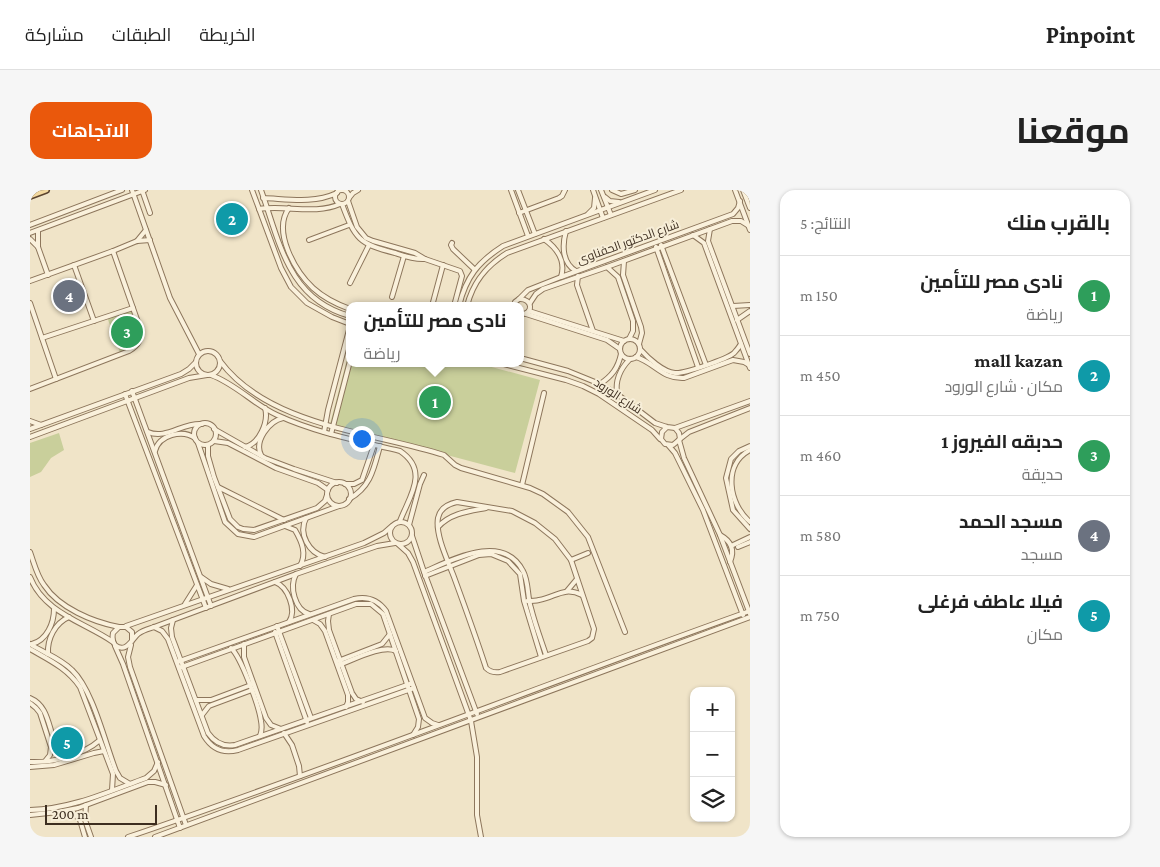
<!DOCTYPE html>
<html lang="ar">
<meta charset="utf-8">
<style>
:root{--surface:#fff;--page:#f6f6f6;--text:#222;--muted:#767676;--line:#e0e0e0;--accent:#ea580c}
body{margin:0;font-family:"Crimson Pro",Cairo,serif;background:var(--page);color:var(--text);direction:rtl}
.controls{position:absolute;right:15px;bottom:15px;display:grid;overflow:hidden;border-radius:10px;box-shadow:0 1px 4px #0004}
.controls button{width:45px;height:45px;display:grid;place-items:center;padding:0;border:0;border-bottom:1px solid var(--line);background:var(--surface);color:var(--text);font:25px sans-serif}
.scale{position:absolute;left:15px;bottom:12px;width:112px;box-sizing:border-box;padding-left:5px;border:2px solid #3d2e20;border-top:0;font-size:14px;line-height:18px;white-space:nowrap;color:#3d2e20;-webkit-text-stroke:4px #f7eed8;paint-order:stroke}
.you{position:absolute;left:331px;top:248px;width:18px;height:18px;margin:-12px;border:4px solid #fff;border-radius:50%;background:#1a73e8;box-shadow:0 0 0 8px #1a73e833}
.badge{display:grid;place-items:center;width:32px;height:32px;border-radius:50%;background:var(--accent);color:#fff;font-size:16px;font-weight:700}
.pin{position:absolute;translate:-50% -50%;border:2px solid #fff;box-shadow:0 1px 5px #0006}
.popup{position:absolute;left:316px;top:112px;width:178px;height:65px;box-sizing:border-box;display:grid;place-content:center;border-radius:10px;background:var(--surface);filter:drop-shadow(0 1px 4px #0005);font-size:16px;white-space:nowrap;color:var(--muted)}
.popup b{font-size:19px;color:var(--text)}
.popup::after{content:'';position:absolute;left:50%;top:100%;margin-left:-10px;border:10px solid transparent;border-top-color:var(--surface)}
.list{margin:0;padding:0;list-style:none}
h2{display:flex;justify-content:space-between;align-items:center;height:65px;margin:0;padding:0 20px;font-size:21px}
h2 small{font-size:16px;font-weight:400;color:var(--muted)}
.list li{display:grid;grid-template-columns:32px 1fr auto;gap:15px;align-items:center;box-sizing:border-box;height:80px;padding:0 20px;border-top:1px solid var(--line)}
.list b{display:block;font-size:19px;white-space:nowrap}
.list p{margin:0;font-size:16px;white-space:nowrap;color:var(--muted)}
.list em{font-size:16px;font-style:normal;color:var(--muted)}
.icon{flex:none;width:28px;height:28px;fill:none;stroke:currentColor;stroke-width:2;stroke-linecap:round;stroke-linejoin:round}
.map{position:relative;flex:none;width:720px;height:647px;overflow:hidden;direction:ltr;border-radius:15px}
header{display:flex;align-items:center;gap:30px;box-sizing:border-box;height:70px;padding:0 25px;background:var(--surface);border-bottom:1px solid var(--line)}
header strong{font-size:24px}
nav{display:flex;gap:28px;margin-inline-start:auto;font-size:18px}
.intro{display:flex;align-items:center;justify-content:space-between;box-sizing:border-box;height:120px;padding:0 30px}
h1{margin:0;font-size:35px}
.button{padding:12px 22px;border-radius:15px;background:var(--accent);color:#fff;font-size:18px;font-weight:700}
main{display:flex;gap:30px;padding:0 30px}
aside{flex:1;background:var(--surface);border-radius:15px;box-shadow:0 1px 4px #0004}
.map>svg:first-child{display:block}
.green{fill:#c9cf9b}
.lines{fill:none;stroke-linecap:round;stroke-linejoin:round}
.minor-casing{stroke:#8d765c;stroke-width:6}
.major-casing{stroke:#5b4430;stroke-width:8}
.minor{stroke:#faf1dc;stroke-width:4}
.major{stroke:#f3d9a0;stroke-width:5}
.labels{text-anchor:middle;stroke-width:4;stroke-linejoin:round;paint-order:stroke}
.street-label{font-size:12px;fill:#3d2e20;stroke:#f7eed8}
</style>
<header>
<strong>Pinpoint</strong>
<nav><a>الخريطة</a><a>الطبقات</a><a>مشاركة</a></nav>
</header>
<div class="intro"><h1>موقعنا</h1><a class="button">الاتجاهات</a></div>
<main>
<aside>
<h2>بالقرب منك<small>النتائج: 5</small></h2>
<ul class="list">
<li><span class="badge" style="background:#2e9e5b">1</span><div><b>نادى مصر للتأمين</b><p>رياضة</p></div><em>150 m</em></li>
<li><span class="badge" style="background:#0f9aa8">2</span><div><b>mall kazan</b><p>مكان · شارع الورود</p></div><em>450 m</em></li>
<li><span class="badge" style="background:#2e9e5b">3</span><div><b>حدبقه الفيروز 1</b><p>حديقة</p></div><em>460 m</em></li>
<li><span class="badge" style="background:#6b7280">4</span><div><b>مسجد الحمد</b><p>مسجد</p></div><em>580 m</em></li>
<li><span class="badge" style="background:#0f9aa8">5</span><div><b>فيلا عاطف فرغلى</b><p>مكان</p></div><em>750 m</em></li>
</ul>
</aside>
<div class="map">
<svg width="720" height="647" viewBox="0 0 720 647">
<rect width="100%" height="100%" fill="#f0e4c8"/>
<g class="green">
<path d="M103 118 110 138V152L91 165 77 127Z"/>
<path d="M320 158V173H447L510 190 485 283 300 234Z"/>
<path d="M29 243 34 260 21 268 11 282 0 287V253Z"/>
</g>
<g class="lines">
<g class="minor-casing">
<g id="minor">
<circle cx="312" cy="7" r="7"/>
<path d="M102 0 140 108 169 164"/>
<path d="M112 0 120 23"/>
<path d="M222 0 251 78 261 97 277 113 302 127 320 134"/>
<path d="M231 0C250 53 258 109 320 126"/>
<path d="M481 0 498 46"/>
<path d="M488 0 505 44"/>
<path d="M563 0 573 28"/>
<path d="M571 0 581 25"/>
<path d="M582 0 591 4 605 0"/>
<path d="M705 0 720 40"/>
<path d="M713 0 720 18"/>
<path d="M575 7 580 11 589 12"/>
<path d="M233 8C258 9 283 14 307 3"/>
<path d="M319 8 323 3 328 0"/>
<path d="M318 11 327 37 336 48 343 51 385 63 395 69 430 81 432 86 424 116"/>
<path d="M312 14C325 49 329 54 365 63 374 66 385 70 395 69"/>
<path d="M259 18C242 41 265 81 283 98 294 108 306 114 320 119"/>
<path d="M229 19C256 15 285 25 310 14"/>
<path d="M489 23 529 8 532 6 535 0"/>
<path d="M558 24 564 18 565 8"/>
<path d="M0 35 92 0"/>
<path d="M680 39 678 51 720 164"/>
<path d="M8 41V57L18 85"/>
<path d="M536 41C532 55 532 73 546 81"/>
<path d="M0 43 115 0"/>
<path d="M663 45 674 53 720 178"/>
<path d="M0 49 8 57"/>
<path d="M514 49C527 58 536 71 531 87"/>
<path d="M279 50 319 35"/>
<path d="M107 51 116 40"/>
<path d="M422 53 421 55 423 59 444 79"/>
<path d="M631 55 676 175"/>
<path d="M626 57 668 177"/>
<path d="M594 71 593 85 611 137 612 143 609 154"/>
<path d="M44 75 64 131"/>
<path d="M577 77 588 87 603 131V141L599 149"/>
<path d="M548 86 547 95 563 141"/>
<path d="M0 91 83 61 107 51 120 50"/>
<path d="M320 93 339 55"/>
<path d="M362 107 374 66"/>
<path d="M489 109 498 100 531 87 703 24 708 18 710 11"/>
<path d="M0 113 26 189"/>
<path d="M500 113 506 104 513 99 577 77 702 31H711L719 36"/>
<path d="M402 116 413 75"/>
<path d="M429 116C436 87 448 72 473 56L625 0"/>
<path d="M437 116C443 92 456 76 477 63L651 0"/>
<path d="M484 116 485 112 489 109C503 108 504 125 490 124"/>
<path d="M703 116 720 115"/>
<path d="M499 121 594 151"/>
<path d="M496 124 577 150 590 159"/>
<path d="M707 130 720 121"/>
<path d="M12 148 103 118"/>
<circle cx="600" cy="159" r="10"/>
<path d="M610 159C618 168 633 182 645 183 654 184 697 169 704 163 707 160 709 157 711 154"/>
<circle cx="178" cy="173" r="12"/>
<path d="M606 167C625 173 632 189 654 188L703 170 714 172 719 175"/>
<path d="M490 168 538 181 570 194 587 204 625 233 637 237 645 238 649 243 650 249 643 255 635 254 631 249 632 242 637 237"/>
<path d="M190 171C238 236 342 242 414 265L425 275 431 278 500 298 513 304 538 322 558 347 595 442"/>
<path d="M470 173 536 190 553 196 569 204 622 240 630 249"/>
<path d="M181 185C206 194 223 214 247 225 286 243 329 251 370 261 400 281 379 307 370 331"/>
<path d="M570 194C582 186 588 178 591 164"/>
<path d="M0 199 99 161C109 155 112 149 110 138L83 61"/>
<path d="M102 201 181 416"/>
<path d="M95 204 176 418"/>
<path d="M587 204C585 190 590 179 600 169"/>
<path d="M0 231 11 235"/>
<circle cx="175" cy="244" r="11"/>
<path d="M645 238 720 211"/>
<path d="M0 239 151 184 159 179 166 172"/>
<path d="M184 239 235 268 264 279 307 293"/>
<path d="M118 242C136 250 153 232 172 234"/>
<path d="M294 242 298 220 320 136"/>
<path d="M301 244 320 171"/>
<path d="M0 247 159 188 177 185"/>
<path d="M650 249 659 242 720 218"/>
<path d="M649 250 654 268 690 345 720 424"/>
<path d="M184 251 198 253 246 278 288 293 298 300"/>
<path d="M168 253 195 332 208 344 224 347 309 316"/>
<path d="M178 255V266L184 287 200 329 208 337 213 339 224 340 287 318 295 311 297 305"/>
<path d="M639 256 645 263 673 320 713 425"/>
<path d="M720 256 709 261 701 269 696 288 703 320 720 339"/>
<path d="M215 257C229 254 239 232 235 218"/>
<path d="M720 260C692 275 699 314 720 332"/>
<path d="M125 261C129 245 152 239 165 248"/>
<path d="M231 265C224 251 239 231 253 228"/>
<circle cx="309" cy="304" r="12"/>
<path d="M315 294H324L332 290 344 255"/>
<path d="M492 295 514 203"/>
<path d="M188 297 254 330"/>
<path d="M319 309C341 297 344 278 350 256"/>
<path d="M427 312 482 321 505 333 525 349 541 370 564 439 562 448 558 451 470 482C464 483 460 482 456 478 446 447 435 417 424 387 418 371 405 345 408 328 410 318 418 314 427 312Z"/>
<path d="M276 328C268 344 279 363 295 367"/>
<circle cx="371" cy="343" r="11"/>
<path d="M379 335 390 294 394 285"/>
<path d="M255 336 265 340C272 352 277 364 270 376"/>
<path d="M408 337C420 323 440 321 456 318"/>
<path d="M690 345C701 351 705 360 700 372"/>
<path d="M382 346 394 382 447 524"/>
<path d="M368 354 378 363 383 372 441 531 447 567V625L451 647"/>
<path d="M701 356 720 347"/>
<path d="M708 357 720 352"/>
<path d="M0 362C4 373 7 386 14 395 29 418 63 432 89 437"/>
<path d="M541 370 558 363"/>
<path d="M394 382C422 370 473 342 493 381 499 392 497 406 501 418 505 434 511 450 516 465"/>
<path d="M266 384C259 397 265 420 279 424"/>
<path d="M395 386 449 365 461 364 478 371 490 384 494 411 511 467"/>
<path d="M0 387C14 423 54 432 83 452"/>
<path d="M171 387 181 394 198 399"/>
<path d="M245 392C258 397 267 420 259 432"/>
<path d="M537 401 547 389"/>
<path d="M497 411C501 411 505 411 509 410 526 407 534 396 552 405"/>
<path d="M155 414 167 395"/>
<path d="M299 424 298 431 299 440 322 503 326 509 333 512"/>
<path d="M143 430 141 438 142 447 178 543C185 553 194 557 205 555L380 494"/>
<path d="M283 430 290 434 295 441 318 505V512L316 517"/>
<path d="M96 436 334 353 354 343 362 336"/>
<path d="M247 436 281 528"/>
<path d="M124 437 132 441 138 449 174 546C182 559 193 564 208 560L384 498"/>
<path d="M245 442 277 532"/>
<path d="M102 451V442L96 437H89L83 443C82 448 82 451 85 455 96 464 102 449 108 444 113 440 118 439 124 437L266 384 347 356 365 353"/>
<path d="M0 454C14 463 30 468 42 480 63 500 75 553 86 581L90 588 100 594"/>
<path d="M2 454C17 450 24 433 24 419"/>
<path d="M214 454V467L236 528 241 535 251 539"/>
<path d="M101 455 98 467 100 477 156 635"/>
<path d="M85 456 93 474 150 638"/>
<path d="M201 458C211 467 229 516 231 531 232 536 232 541 230 546"/>
<path d="M0 459C19 470 37 478 50 497L83 584 82 600"/>
<path d="M18 464C17 449 25 433 39 427"/>
<path d="M308 471 352 454 360 444"/>
<path d="M147 472 324 409C337 406 348 410 356 421L395 528 402 533 408 535"/>
<path d="M309 475C323 470 353 454 366 461"/>
<path d="M149 478 326 414H341L353 424 389 529 388 537 383 545"/>
<path d="M0 508C19 516 18 538 26 554 29 559 33 563 37 566"/>
<path d="M166 510H181L221 495"/>
<path d="M0 513 6 518 10 523 21 557 20 565 16 570"/>
<path d="M172 525 179 516 222 500"/>
<path d="M254 543 262 555 269 576 270 586"/>
<path d="M0 572C23 573 53 565 70 550"/>
<path d="M0 577 24 575 64 563 74 561"/>
<path d="M56 615 55 630 61 647"/>
<path d="M0 620C41 619 78 602 116 588L124 581 128 572"/>
<path d="M41 620 50 630 55 647"/>
<path d="M0 625 28 622 48 618 118 592H125L136 595"/>
<path d="M98 647C307 576 512 495 720 421"/>
<path d="M125 647 720 427"/>
</g>
</g>
<g class="major-casing">
<path id="major" d="M0 6 16 0"/>
</g>
<use href="#minor" class="minor"/>
<use href="#major" class="major"/>
</g>
<g class="labels">
<g class="street-label">
<text transform="translate(598 52) rotate(-20)" y="4">شارع الدكتور الحفناوى</text>
<text transform="translate(588 206) rotate(33)" y="4">شارع الورود</text>
</g>
</g>
</svg>
<div class="controls">
<button>+</button>
<button>−</button>
<button><svg class="icon" aria-label="layers" viewBox="0 0 24 24"><path d="M12 4l9 5-9 5-9-5zM3 14l9 5 9-5"/></svg></button>
</div>
<div class="scale">200 m</div>
<div class="you"></div>
<div class="pin badge" style="left:405px;top:212px;background:#2e9e5b">1</div>
<div class="popup"><b>نادى مصر للتأمين</b>رياضة</div>
<div class="pin badge" style="left:202px;top:29px;background:#0f9aa8">2</div>
<div class="pin badge" style="left:97px;top:142px;background:#2e9e5b">3</div>
<div class="pin badge" style="left:39px;top:106px;background:#6b7280">4</div>
<div class="pin badge" style="left:37px;top:553px;background:#0f9aa8">5</div>
</div>
</main>
